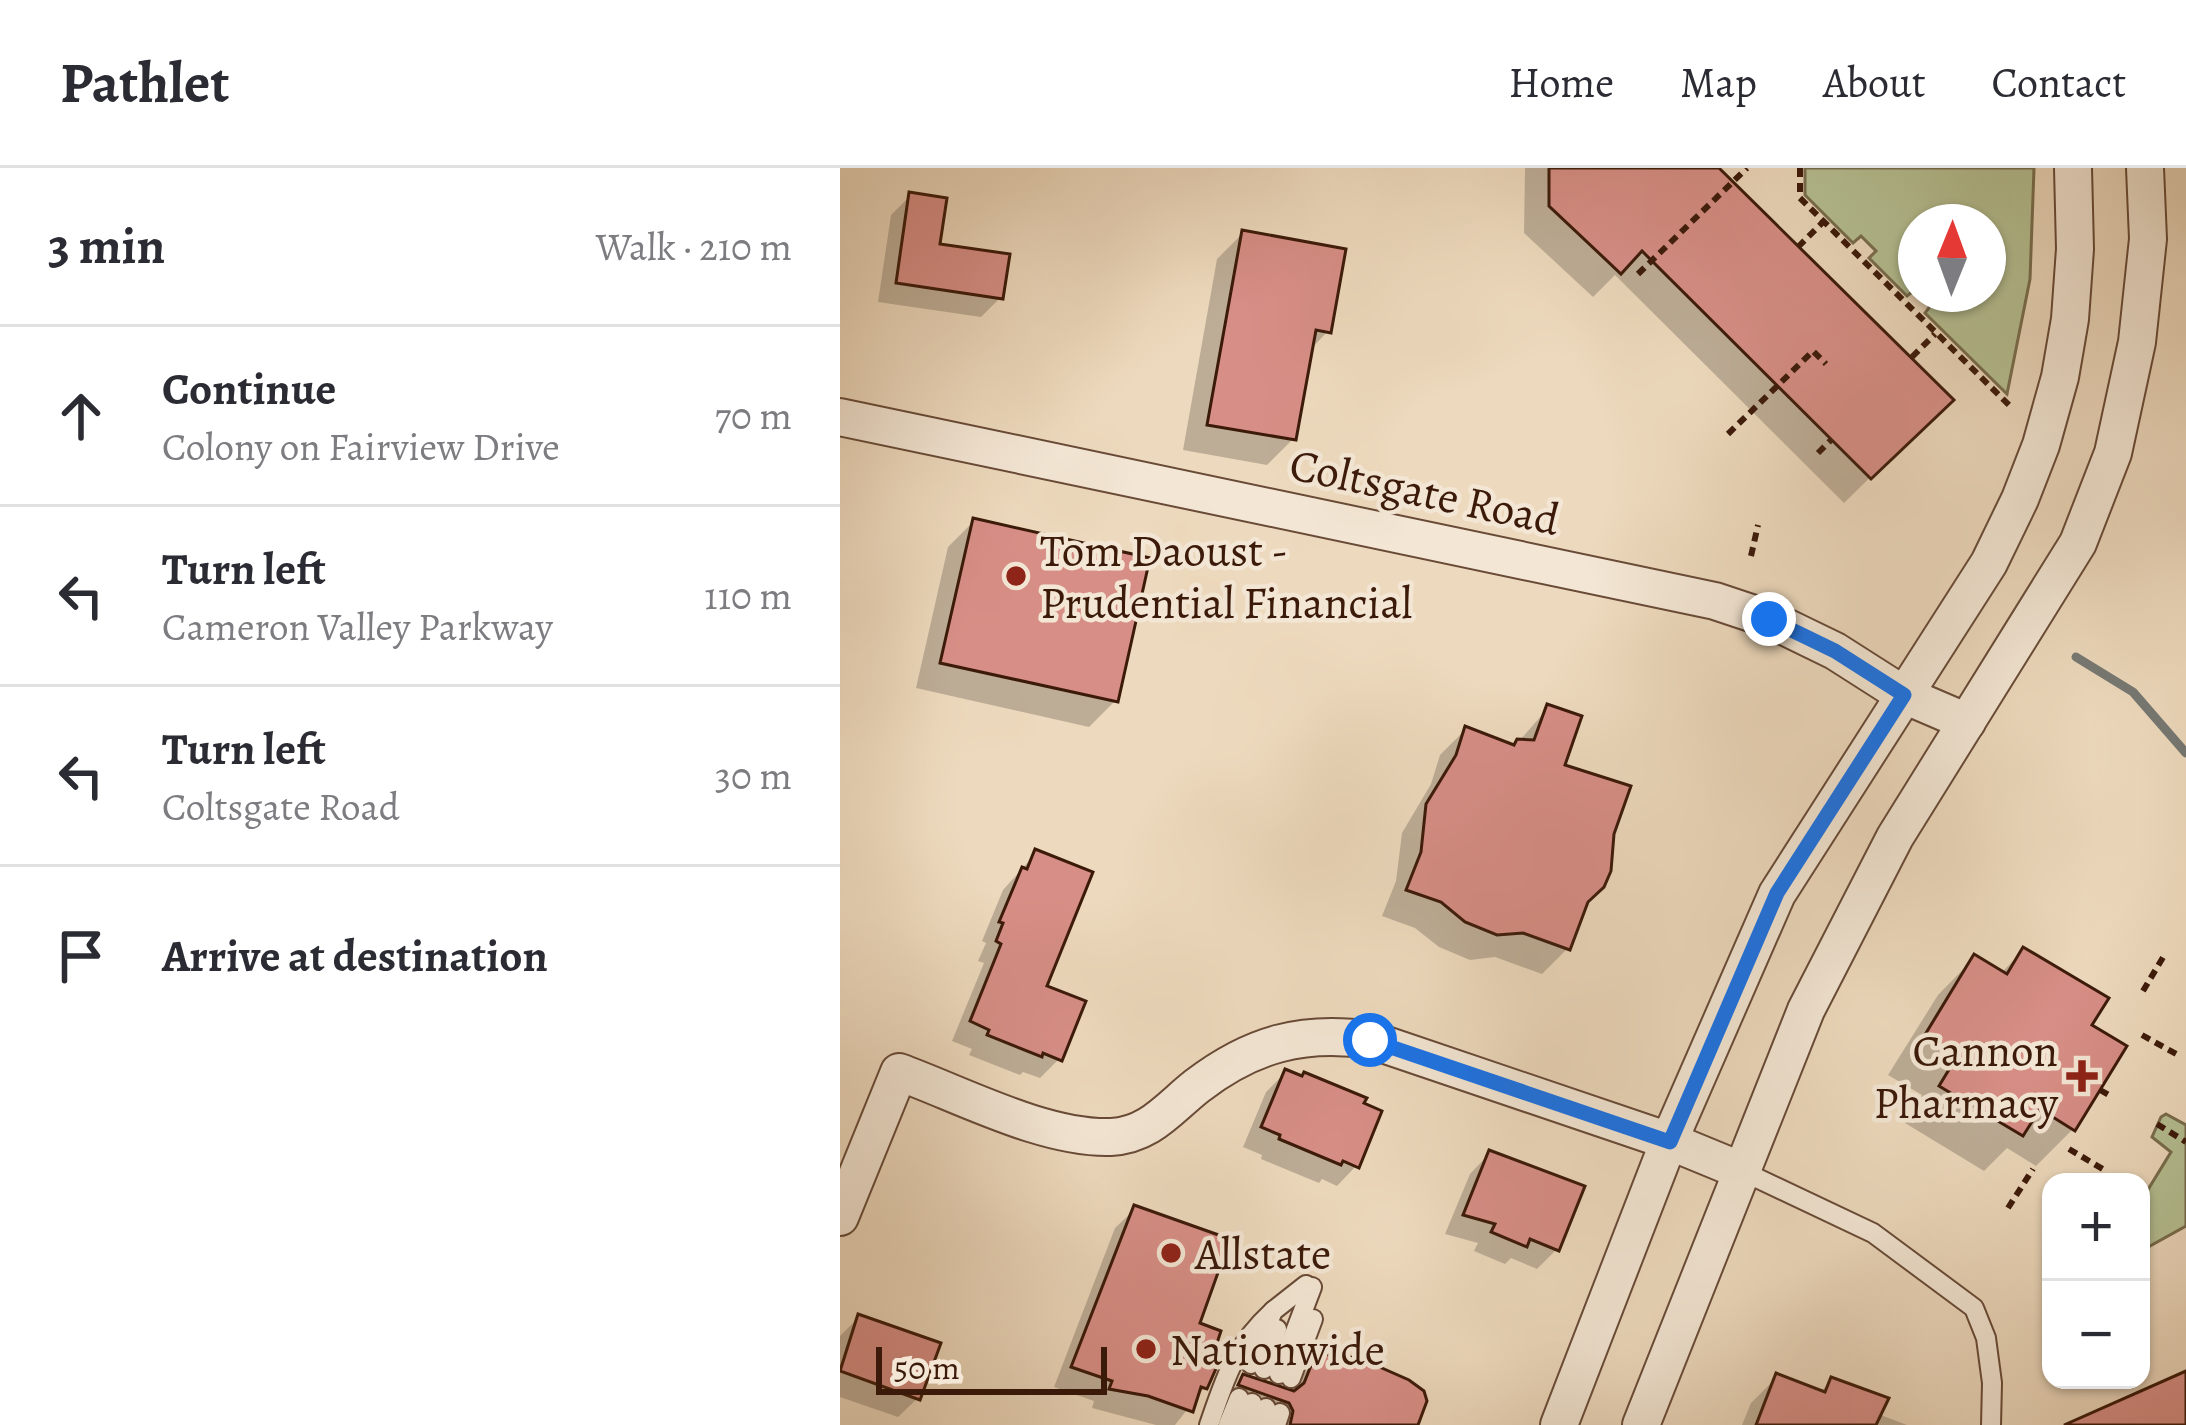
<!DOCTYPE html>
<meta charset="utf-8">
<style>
:root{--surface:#fff;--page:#f7f7f7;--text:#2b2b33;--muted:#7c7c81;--line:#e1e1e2}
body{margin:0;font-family:Alegreya,serif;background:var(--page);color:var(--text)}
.controls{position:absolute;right:36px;bottom:36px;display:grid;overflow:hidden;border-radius:24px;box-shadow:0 3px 9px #0004}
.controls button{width:108px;height:108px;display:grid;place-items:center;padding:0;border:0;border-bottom:3px solid var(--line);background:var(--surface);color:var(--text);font:60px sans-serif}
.compass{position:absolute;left:1058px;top:36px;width:108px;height:108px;border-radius:50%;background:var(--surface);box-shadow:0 3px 9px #0004;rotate:1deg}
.scale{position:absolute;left:36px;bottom:30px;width:231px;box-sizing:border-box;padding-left:12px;border:6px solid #3c1a0a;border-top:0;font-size:33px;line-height:42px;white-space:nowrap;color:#3c1a0a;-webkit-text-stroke:9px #f3e6d4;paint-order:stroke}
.stop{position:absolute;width:36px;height:36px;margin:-27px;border:9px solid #1a73e8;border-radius:50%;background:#fff}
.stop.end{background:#1a73e8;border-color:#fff;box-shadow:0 3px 12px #0008}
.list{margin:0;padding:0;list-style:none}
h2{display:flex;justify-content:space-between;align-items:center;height:156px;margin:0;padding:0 48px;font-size:51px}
h2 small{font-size:39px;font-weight:400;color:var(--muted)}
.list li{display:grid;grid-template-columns:78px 1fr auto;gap:36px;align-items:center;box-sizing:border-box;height:180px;padding:0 48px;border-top:3px solid var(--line)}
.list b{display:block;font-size:45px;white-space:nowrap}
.list p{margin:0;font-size:39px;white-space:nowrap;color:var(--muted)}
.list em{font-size:39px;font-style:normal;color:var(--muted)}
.icon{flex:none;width:66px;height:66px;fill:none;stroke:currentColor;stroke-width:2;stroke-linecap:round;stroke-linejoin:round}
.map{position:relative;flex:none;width:1346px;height:1257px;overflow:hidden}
header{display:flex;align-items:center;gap:72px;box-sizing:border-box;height:168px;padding:0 60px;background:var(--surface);border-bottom:3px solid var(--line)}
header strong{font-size:57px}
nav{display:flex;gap:66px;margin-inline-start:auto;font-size:42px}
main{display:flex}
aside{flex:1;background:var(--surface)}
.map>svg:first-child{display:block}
.green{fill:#b5c093;stroke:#786d4e;stroke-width:3}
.shadow{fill:#0003}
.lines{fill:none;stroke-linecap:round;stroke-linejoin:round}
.stream{stroke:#767974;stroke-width:9}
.building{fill:#d78e86;stroke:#3c1a0a;stroke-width:3}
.service-casing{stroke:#684a37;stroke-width:22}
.minor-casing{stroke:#684a37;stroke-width:40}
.path{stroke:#3c1a0a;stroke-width:6;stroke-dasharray:9 6;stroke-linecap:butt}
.service{stroke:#f3e6d4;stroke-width:18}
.minor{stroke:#f3e6d4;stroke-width:36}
.route{stroke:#1a73e8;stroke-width:15}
.poi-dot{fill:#8f2418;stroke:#f3e6d4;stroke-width:4.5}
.labels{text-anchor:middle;stroke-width:9;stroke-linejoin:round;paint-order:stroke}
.street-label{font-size:45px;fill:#3c1a0a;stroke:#f3e6d4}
.poi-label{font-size:45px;fill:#3c1a0a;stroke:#f3e6d4;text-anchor:start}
</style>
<header>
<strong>Pathlet</strong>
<nav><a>Home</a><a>Map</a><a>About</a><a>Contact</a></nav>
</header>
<main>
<aside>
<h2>3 min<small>Walk · 210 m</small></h2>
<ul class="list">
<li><svg class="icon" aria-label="ahead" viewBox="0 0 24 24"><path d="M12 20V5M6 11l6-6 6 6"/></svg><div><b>Continue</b><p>Colony on Fairview Drive</p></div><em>70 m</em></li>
<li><svg class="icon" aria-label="left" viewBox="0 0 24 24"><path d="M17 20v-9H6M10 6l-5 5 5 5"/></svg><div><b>Turn left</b><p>Cameron Valley Parkway</p></div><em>110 m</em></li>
<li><svg class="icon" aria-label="left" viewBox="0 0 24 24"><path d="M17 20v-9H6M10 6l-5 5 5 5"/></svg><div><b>Turn left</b><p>Coltsgate Road</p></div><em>30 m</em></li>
<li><svg class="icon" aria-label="arrive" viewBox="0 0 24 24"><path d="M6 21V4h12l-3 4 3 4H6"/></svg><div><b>Arrive at destination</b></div></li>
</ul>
</aside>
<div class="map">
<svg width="1346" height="1257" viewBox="0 0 1346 1257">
<rect width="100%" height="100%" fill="#edd9bd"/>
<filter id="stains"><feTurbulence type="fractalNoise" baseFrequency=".00167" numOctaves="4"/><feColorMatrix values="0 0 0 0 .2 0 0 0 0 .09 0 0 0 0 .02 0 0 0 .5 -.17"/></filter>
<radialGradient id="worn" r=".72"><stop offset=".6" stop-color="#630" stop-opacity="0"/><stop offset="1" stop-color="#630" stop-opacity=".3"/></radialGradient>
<g class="green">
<path d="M965 0H1194L1190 111 1167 226 1085 145 1091 137 1081 126H1148V54H1076V121L1067 128 1029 90 1036 83 1021 68 1013 75 965 27Z"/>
<path d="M1326 946 1346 957V1058L1301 1083V1033L1331 984 1312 969 1321 949Z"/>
</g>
<g class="shadow">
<path d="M685 0H875L1109 232 1004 335 775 107 753 129 684 65Z"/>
<path d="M70 28 97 78 160 130 141 149 38 134 51 47Z"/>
<path d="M403 65 488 163 469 183 453 271 427 297 343 282 377 91Z"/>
<path d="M134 353 275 533 249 559 76 520 108 379Z"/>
<path d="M708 540 721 598 771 666 772 688 762 717 744 735 728 780 702 806 655 789 630 792 599 779 575 760 542 748 556 713 562 665 591 616 600 587 626 561 673 580Z"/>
<path d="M196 685 203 819 219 891 200 910 183 904 180 907 129 887 132 881 112 873 144 795 138 793 146 775 142 773 163 722Z"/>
<path d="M1184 782 1248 858 1233 961 1196 998 1167 980 1144 1003 1065 955 1082 927 1048 907 1098 827 1134 790 1160 806Z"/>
<path d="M446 904 516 998 497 1018 482 1011 479 1015 421 991 422 987 403 979 426 924Z"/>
<path d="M649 986 717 1081 697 1101 671 1090 665 1096 634 1083 638 1075 605 1066 630 1006Z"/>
<path d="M295 1041 356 1157 365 1219 335 1257H316L252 1240 254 1233 214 1219 275 1060Z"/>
<path d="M19 1149 78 1230 58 1249 0 1229V1168Z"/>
<path d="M475 1193 574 1257H411L374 1243 403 1210 447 1224Z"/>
<path d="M937 1209 979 1225 992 1213 1038 1246 1067 1257H902L911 1235Z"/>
</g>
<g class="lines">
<path class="stream" d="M1236 489 1293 524 1346 585"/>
</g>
<g class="building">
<path d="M709 0H879L1114 232 1031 311 802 83 781 106 709 38Z"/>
<path d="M69 24 107 30 100 76 170 86 163 131 56 115Z"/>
<path d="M402 62 506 81 491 165 476 162 456 272 367 257Z"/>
<path d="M133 350 310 390 278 534 100 495Z"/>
<path d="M707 536 742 548 725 597 791 618 774 666 771 703 764 719 748 734 730 782 683 765 657 767 625 754 601 734 566 722 581 684 586 636 616 587 625 558 674 577 677 571 694 572Z"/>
<path d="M195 681 253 704 207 818 246 833 222 893 203 885 202 889 147 867 149 862 130 853 161 776 156 773 163 755 159 754 182 699 187 701Z"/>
<path d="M1183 779 1269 830 1252 857 1287 878 1235 963 1200 941 1183 968 1099 918 1116 890 1083 870 1134 786 1167 806Z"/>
<path d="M445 901 462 908 464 904 527 930 524 935 542 943 519 1000 503 993 501 997 439 971 440 967 421 959Z"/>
<path d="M649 982 745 1018 719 1083 690 1071 687 1079 651 1064 655 1056 623 1047Z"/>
<path d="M294 1037 390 1071 360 1155 381 1163 374 1184 382 1187 367 1221 361 1219 353 1244 308 1228 269 1221 272 1213 231 1199Z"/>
<path d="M18 1146 101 1175 80 1232 0 1203Z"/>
<path d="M482 1186 519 1190 569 1212 584 1223 587 1233 578 1257H450L453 1243 449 1235 398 1217 403 1206 454 1223 464 1215 474 1190Z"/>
<path d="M1346 1203V1257H1224Z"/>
<path d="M936 1205 985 1224 991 1209 1049 1230 1036 1257H916Z"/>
</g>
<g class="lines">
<g class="service-casing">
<g id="service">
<path d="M902 1003 1033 1065 1134 1140 1146 1170 1152 1215 1151 1257"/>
<path d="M411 1196 433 1143 466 1117"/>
<path d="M424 1201 437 1161"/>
<path d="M439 1206 472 1119"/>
<path d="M451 1210 473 1151"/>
<path d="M369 1257C386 1208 394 1179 433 1143"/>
<path d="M388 1257 399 1230"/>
<path d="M402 1257 412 1235"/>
<path d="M418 1257 426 1240"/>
<path d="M436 1257 440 1245"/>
</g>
</g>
<g class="minor-casing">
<g id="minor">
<path d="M0 249 875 433 929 451 995 483 1064 527 1127 554"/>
<path d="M0 1049 59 904C122 927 204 971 271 969 310 967 329 940 357 918 412 876 463 862 531 872L829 973 902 1003"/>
<path d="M719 1257 829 973 937 726 1149 395 1180 331 1201 277 1220 209 1230 151 1235 81 1233 0"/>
<path d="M801 1257 966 842 1055 669 1238 375 1273 285 1297 174 1308 71 1305 0"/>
</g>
</g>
<g class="path">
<path d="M960 0V30L1169 237"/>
<path d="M958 79 984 53"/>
<path d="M798 106 907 0"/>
<path d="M1072 189 1095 166"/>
<path d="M888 266 973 183 986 196"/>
<path d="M978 285 992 271"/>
<path d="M911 388 918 357"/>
<path d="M1303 823 1325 786"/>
<path d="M1302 867 1338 887"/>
<path d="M1260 922 1269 927"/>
<path d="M1317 956 1346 974"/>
<path d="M1229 981 1266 1003"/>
<path d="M1168 1040 1193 1001"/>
</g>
<use href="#service" class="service"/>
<use href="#minor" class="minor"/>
</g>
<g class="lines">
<path class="route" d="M530 872 830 974 937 725 1064 527 995 483 929 451"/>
</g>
<g class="poi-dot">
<circle cx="176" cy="408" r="12"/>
<path d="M1236 890h12v12h12v12h-12v12h-12v-12h-12v-12h12z"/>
<circle cx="331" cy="1085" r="12"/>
<circle cx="306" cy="1181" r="12"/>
</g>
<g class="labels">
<g class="street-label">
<text transform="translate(585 323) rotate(12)" y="16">Coltsgate Road</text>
</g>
<g class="poi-label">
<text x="200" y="398">Tom Daoust -<tspan x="200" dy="52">Prudential Financial</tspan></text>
<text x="1218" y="898" text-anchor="end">Cannon<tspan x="1218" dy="52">Pharmacy</tspan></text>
<text x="355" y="1101">Allstate</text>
<text x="330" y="1197">Nationwide</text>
</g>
</g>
<rect width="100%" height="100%" filter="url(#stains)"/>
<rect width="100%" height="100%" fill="url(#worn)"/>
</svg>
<div class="controls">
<button>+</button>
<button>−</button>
</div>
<svg class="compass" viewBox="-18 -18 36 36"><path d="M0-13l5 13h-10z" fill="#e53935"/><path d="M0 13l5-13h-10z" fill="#7c7c81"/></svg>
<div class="scale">50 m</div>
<div class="stop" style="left:530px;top:872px"></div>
<div class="stop end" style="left:929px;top:451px"></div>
</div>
</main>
